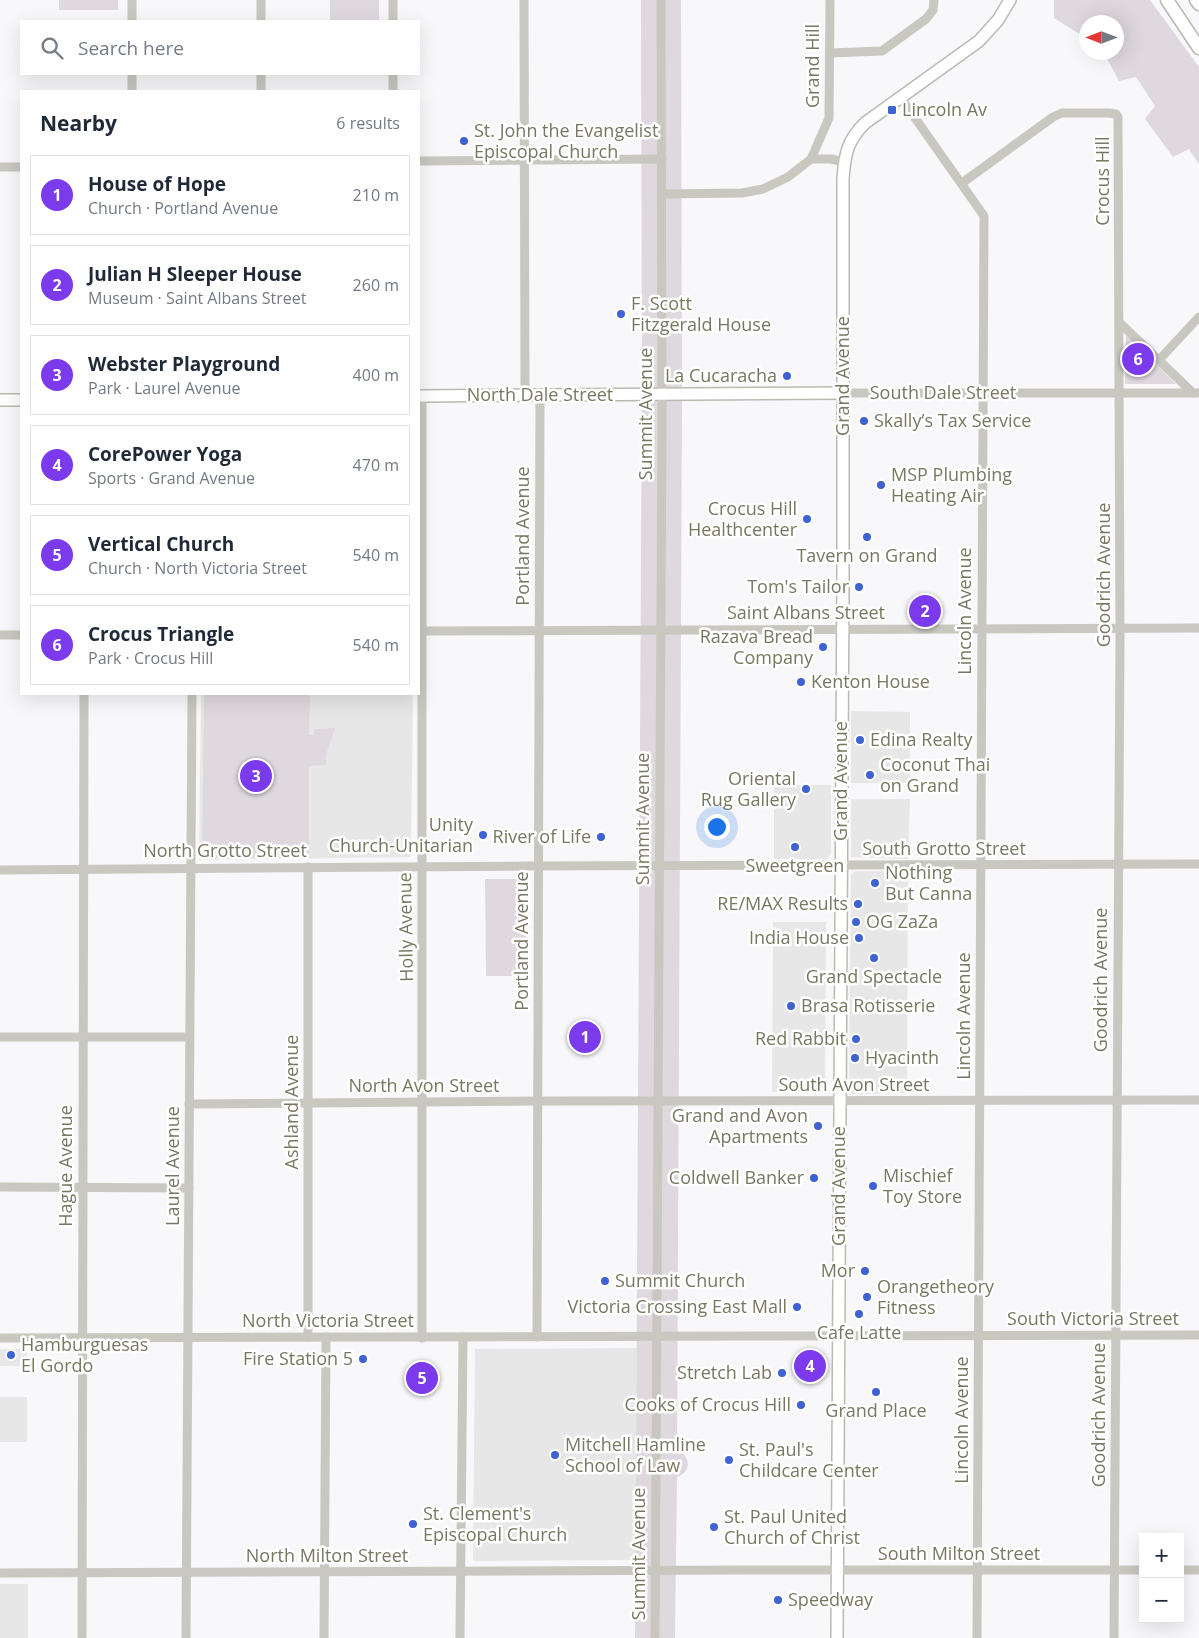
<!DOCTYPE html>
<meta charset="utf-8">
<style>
:root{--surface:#fff;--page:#f6f6f7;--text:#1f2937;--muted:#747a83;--line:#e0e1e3;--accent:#7c3aed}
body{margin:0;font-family:"Open Sans",sans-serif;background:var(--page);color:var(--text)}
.controls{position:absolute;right:15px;bottom:15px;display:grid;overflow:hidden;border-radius:0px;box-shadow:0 5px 20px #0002}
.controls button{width:45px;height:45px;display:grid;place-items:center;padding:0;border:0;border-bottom:1px solid var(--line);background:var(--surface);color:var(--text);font:25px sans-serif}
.compass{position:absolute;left:1079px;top:15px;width:45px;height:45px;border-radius:50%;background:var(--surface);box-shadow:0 5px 20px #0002;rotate:270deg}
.you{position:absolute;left:716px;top:826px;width:18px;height:18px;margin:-12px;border:4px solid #fff;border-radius:50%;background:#1a73e8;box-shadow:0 0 0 8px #1a73e833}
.badge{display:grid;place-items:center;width:32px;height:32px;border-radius:50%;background:var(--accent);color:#fff;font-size:16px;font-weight:700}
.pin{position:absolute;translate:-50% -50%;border:2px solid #fff;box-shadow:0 1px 5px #0006}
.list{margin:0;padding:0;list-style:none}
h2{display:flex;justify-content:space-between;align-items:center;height:65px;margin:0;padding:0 20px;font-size:21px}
h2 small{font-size:16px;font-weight:400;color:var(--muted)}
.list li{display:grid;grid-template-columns:32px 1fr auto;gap:15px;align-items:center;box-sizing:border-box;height:80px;margin:0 10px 10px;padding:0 10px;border:1px solid var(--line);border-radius:0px}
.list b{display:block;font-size:19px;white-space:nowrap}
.list p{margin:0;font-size:16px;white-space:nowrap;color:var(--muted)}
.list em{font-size:16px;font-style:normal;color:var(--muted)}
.icon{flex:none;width:28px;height:28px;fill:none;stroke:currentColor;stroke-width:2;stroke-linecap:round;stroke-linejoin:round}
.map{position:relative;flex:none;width:1199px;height:1638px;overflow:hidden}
.search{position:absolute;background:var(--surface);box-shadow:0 5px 20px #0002;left:20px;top:20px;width:400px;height:55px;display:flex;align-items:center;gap:12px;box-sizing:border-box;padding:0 18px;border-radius:0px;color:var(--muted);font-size:19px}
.panel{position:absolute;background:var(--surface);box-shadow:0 5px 20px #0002;left:20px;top:90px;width:400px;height:605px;border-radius:0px}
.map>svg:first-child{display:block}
.built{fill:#e8e7e7}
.green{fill:#dfd8df}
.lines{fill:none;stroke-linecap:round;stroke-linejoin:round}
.major-casing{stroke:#babab2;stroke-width:14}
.highway-casing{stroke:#b9b9b2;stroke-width:15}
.minor{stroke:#c8c8c1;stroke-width:9}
.major{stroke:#fff;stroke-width:11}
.highway{stroke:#fff;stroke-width:12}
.poi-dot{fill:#3e62d2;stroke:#fff;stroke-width:2}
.labels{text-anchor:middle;stroke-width:5;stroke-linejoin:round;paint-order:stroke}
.street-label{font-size:18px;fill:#787862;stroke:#fff}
.poi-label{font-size:18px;fill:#787862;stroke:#fff;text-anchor:start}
</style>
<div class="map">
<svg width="1199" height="1638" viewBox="0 0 1199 1638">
<rect width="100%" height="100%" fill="#f8f7f9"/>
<g class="built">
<path d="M201 694H413L411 855 410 857 199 860Z"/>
<path d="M851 711 910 712V783H851Z"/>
<path d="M774 785H831V854L827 859H774Z"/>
<path d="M851 799H910L908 859 851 857Z"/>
<path d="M858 871H908L907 1093 853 1094 849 1090 851 875 853 872Z"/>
<path d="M773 922H826L825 1092H772Z"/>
<path d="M637 1348 636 1560 473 1561 475 1349Z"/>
<rect x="0" y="1349" width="27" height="17"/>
<rect x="0" y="1397" width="27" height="45"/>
<rect x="0" y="1584" width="28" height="54"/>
</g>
<g class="green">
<rect x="59" y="0" width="59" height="10"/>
<rect x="330" y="0" width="49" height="21"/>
<path d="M641 0H681L682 409 677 1449C690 1456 693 1471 677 1477L675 1638H635L642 382Z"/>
<path d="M1054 0H1150L1199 67V164L1189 149 1173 157 1145 119 1155 106 1136 77 1119 81 1104 53 1116 52V22H1086V38L1054 18Z"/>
<path d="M1126 334 1176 384H1125Z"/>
<path d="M204 694H310L309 735H314V729L335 728 326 755V765L309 766V857L202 858Z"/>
<path d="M485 879H526V976H486Z"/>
</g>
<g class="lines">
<g class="major-casing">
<g id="major">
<path d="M419 396 844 393"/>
<path d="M0 400H21"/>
<path d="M837 1638 843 578V178C845 154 847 141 865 123L979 41 998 20 1010 0"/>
</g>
</g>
<g class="highway-casing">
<g id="highway">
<path d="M1167 0 1199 48"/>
<path d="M1196 0 1199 4"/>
</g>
</g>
<g class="minor">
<path d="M132 0V21"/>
<path d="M524 0 525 395"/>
<path d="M261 21V0"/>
<path d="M393 21V0"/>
<path d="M830 53 882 51 926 19 933 10 934 0"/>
<path d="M132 74V91"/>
<path d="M261 91V74"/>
<path d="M393 91V74"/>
<path d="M901 98 984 216 977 1638"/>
<path d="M811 159H831L844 162"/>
<path d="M419 161 662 159"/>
<path d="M0 167H21"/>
<path d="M962 183 1053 117 1062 113H1109L1116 114 1118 117 1120 639 1114 1638"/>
<path d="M662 194 742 193 763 189 788 177 811 159 829 118 830 0"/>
<path d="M1119 322 1193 393"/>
<path d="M1159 360 1199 317"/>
<path d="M844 393H1199"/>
<path d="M419 631 1199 628"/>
<path d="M0 635H21"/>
<path d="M0 870 527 866 1199 864"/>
<path d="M0 1037H189"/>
<path d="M189 1104 539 1101 1199 1100"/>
<path d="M0 1187 189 1188"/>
<path d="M308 1337V867"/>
<path d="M537 1337 540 395"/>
<path d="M0 1338 1199 1335"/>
<path d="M422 1338V396"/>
<path d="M1180 1570H1199"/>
<path d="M0 1573 746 1570H1143"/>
<path d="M82 1638 84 694"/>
<path d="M186 1638 192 694"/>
<path d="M324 1638 326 1337"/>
<path d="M460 1638 463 1337"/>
<path d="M655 1638 662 429 661 0"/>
</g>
<use href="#major" class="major"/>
<use href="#highway" class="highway"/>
</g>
<g class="poi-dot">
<rect x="887" y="105" width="10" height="10" rx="2.5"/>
<circle cx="464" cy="141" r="5"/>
<circle cx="621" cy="314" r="5"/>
<circle cx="787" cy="376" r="5"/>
<circle cx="864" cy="421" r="5"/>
<circle cx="881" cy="485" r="5"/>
<circle cx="807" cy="519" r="5"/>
<circle cx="867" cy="537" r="5"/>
<circle cx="859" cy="587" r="5"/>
<circle cx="823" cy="647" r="5"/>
<circle cx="801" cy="682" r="5"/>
<circle cx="860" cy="740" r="5"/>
<circle cx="870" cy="775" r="5"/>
<circle cx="806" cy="789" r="5"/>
<circle cx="483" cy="835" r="5"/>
<circle cx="601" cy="837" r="5"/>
<circle cx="795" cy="847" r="5"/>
<circle cx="875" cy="883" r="5"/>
<circle cx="858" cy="904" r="5"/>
<circle cx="856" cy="922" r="5"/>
<circle cx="859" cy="938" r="5"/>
<circle cx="874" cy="958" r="5"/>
<circle cx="791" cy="1006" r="5"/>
<circle cx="856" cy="1039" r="5"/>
<circle cx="855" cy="1058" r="5"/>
<circle cx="818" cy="1126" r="5"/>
<circle cx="814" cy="1178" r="5"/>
<circle cx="873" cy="1186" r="5"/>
<circle cx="865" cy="1271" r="5"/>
<circle cx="605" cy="1281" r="5"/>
<circle cx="867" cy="1297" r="5"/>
<circle cx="797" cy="1307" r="5"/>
<circle cx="859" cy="1314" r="5"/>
<circle cx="11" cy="1355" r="5"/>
<circle cx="363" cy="1359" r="5"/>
<circle cx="782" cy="1373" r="5"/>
<circle cx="876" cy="1392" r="5"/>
<circle cx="801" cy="1405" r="5"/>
<circle cx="555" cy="1455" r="5"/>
<circle cx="729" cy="1460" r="5"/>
<circle cx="413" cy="1524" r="5"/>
<circle cx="714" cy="1527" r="5"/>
<circle cx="778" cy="1600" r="5"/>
</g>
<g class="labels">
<g class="street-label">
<text transform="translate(813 66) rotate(-90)" y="6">Grand Hill</text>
<text transform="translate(1103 181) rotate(-90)" y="6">Crocus Hill</text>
<text transform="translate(843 376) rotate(-90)" y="6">Grand Avenue</text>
<text x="943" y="399">South Dale Street</text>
<text x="540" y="401">North Dale Street</text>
<text transform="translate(646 414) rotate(-90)" y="6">Summit Avenue</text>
<text transform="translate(523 536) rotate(-90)" y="6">Portland Avenue</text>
<text transform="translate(1104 575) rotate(-90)" y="6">Goodrich Avenue</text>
<text transform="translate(965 611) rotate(-90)" y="6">Lincoln Avenue</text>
<text x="806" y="619">Saint Albans Street</text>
<text transform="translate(841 781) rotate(-90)" y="6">Grand Avenue</text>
<text transform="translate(643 819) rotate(-90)" y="6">Summit Avenue</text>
<text x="944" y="855">South Grotto Street</text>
<text x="225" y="857">North Grotto Street</text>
<text transform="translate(406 927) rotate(-91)" y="6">Holly Avenue</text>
<text transform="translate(522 941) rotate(-90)" y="6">Portland Avenue</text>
<text transform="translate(1101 980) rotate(-90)" y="6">Goodrich Avenue</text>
<text transform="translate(964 1016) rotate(-90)" y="6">Lincoln Avenue</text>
<text x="854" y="1091">South Avon Street</text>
<text x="424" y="1092">North Avon Street</text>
<text transform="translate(292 1102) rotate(-90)" y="6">Ashland Avenue</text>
<text transform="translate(66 1166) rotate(-90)" y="6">Hague Avenue</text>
<text transform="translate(173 1166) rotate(-90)" y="6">Laurel Avenue</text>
<text transform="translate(839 1186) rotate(-90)" y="6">Grand Avenue</text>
<text x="1093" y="1325">South Victoria Street</text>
<text x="328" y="1327">North Victoria Street</text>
<text transform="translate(1099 1415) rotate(-90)" y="6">Goodrich Avenue</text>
<text transform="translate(962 1420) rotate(-90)" y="6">Lincoln Avenue</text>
<text transform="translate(639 1554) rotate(-90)" y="6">Summit Avenue</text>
<text x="959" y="1560">South Milton Street</text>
<text x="327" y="1562">North Milton Street</text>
</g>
<g class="poi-label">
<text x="902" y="116">Lincoln Av</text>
<text x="474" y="137">St. John the Evangelist<tspan x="474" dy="21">Episcopal Church</tspan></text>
<text x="631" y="310">F. Scott<tspan x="631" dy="21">Fitzgerald House</tspan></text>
<text x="777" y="382" text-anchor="end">La Cucaracha</text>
<text x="874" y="427">Skally’s Tax Service</text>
<text x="891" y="481">MSP Plumbing<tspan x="891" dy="21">Heating Air</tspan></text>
<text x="797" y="515" text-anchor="end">Crocus Hill<tspan x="797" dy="21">Healthcenter</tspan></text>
<text x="867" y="562" text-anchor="middle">Tavern on Grand</text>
<text x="849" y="593" text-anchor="end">Tom's Tailor</text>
<text x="813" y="643" text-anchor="end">Razava Bread<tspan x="813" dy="21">Company</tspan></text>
<text x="811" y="688">Kenton House</text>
<text x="870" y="746">Edina Realty</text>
<text x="880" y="771">Coconut Thai<tspan x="880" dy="21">on Grand</tspan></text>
<text x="796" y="785" text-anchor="end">Oriental<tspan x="796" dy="21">Rug Gallery</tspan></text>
<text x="473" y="831" text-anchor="end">Unity<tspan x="473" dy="21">Church-Unitarian</tspan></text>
<text x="591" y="843" text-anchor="end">River of Life</text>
<text x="795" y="872" text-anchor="middle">Sweetgreen</text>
<text x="885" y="879">Nothing<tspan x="885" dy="21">But Canna</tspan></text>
<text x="848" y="910" text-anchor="end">RE/MAX Results</text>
<text x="866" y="928">OG ZaZa</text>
<text x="849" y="944" text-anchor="end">India House</text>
<text x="874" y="983" text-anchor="middle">Grand Spectacle</text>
<text x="801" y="1012">Brasa Rotisserie</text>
<text x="846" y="1045" text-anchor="end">Red Rabbit</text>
<text x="865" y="1064">Hyacinth</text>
<text x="808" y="1122" text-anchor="end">Grand and Avon<tspan x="808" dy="21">Apartments</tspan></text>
<text x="883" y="1182">Mischief<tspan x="883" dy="21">Toy Store</tspan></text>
<text x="804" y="1184" text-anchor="end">Coldwell Banker</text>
<text x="855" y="1277" text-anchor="end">Mor</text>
<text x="615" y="1287">Summit Church</text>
<text x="877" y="1293">Orangetheory<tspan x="877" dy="21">Fitness</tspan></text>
<text x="787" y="1313" text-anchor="end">Victoria Crossing East Mall</text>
<text x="859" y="1339" text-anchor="middle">Cafe Latte</text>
<text x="21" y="1351">Hamburguesas<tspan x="21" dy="21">El Gordo</tspan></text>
<text x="353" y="1365" text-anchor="end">Fire Station 5</text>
<text x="772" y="1379" text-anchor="end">Stretch Lab</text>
<text x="791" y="1411" text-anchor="end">Cooks of Crocus Hill</text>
<text x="876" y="1417" text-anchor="middle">Grand Place</text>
<text x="565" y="1451">Mitchell Hamline<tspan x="565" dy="21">School of Law</tspan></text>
<text x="739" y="1456">St. Paul's<tspan x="739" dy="21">Childcare Center</tspan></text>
<text x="423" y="1520">St. Clement's<tspan x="423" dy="21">Episcopal Church</tspan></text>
<text x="724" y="1523">St. Paul United<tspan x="724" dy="21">Church of Christ</tspan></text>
<text x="788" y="1606">Speedway</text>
</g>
</g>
</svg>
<div class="controls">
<button>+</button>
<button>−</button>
</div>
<svg class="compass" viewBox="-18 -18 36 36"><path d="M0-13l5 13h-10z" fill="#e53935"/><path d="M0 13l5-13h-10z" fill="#747a83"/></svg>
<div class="you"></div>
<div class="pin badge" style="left:585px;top:1037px">1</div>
<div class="pin badge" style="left:925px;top:611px">2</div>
<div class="pin badge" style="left:256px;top:776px">3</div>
<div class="pin badge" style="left:810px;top:1366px">4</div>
<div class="pin badge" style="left:422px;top:1378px">5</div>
<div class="pin badge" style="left:1138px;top:359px">6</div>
<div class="search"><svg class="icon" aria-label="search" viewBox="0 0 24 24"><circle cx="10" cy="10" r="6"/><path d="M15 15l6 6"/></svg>Search here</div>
<section class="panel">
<h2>Nearby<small>6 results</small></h2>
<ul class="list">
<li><span class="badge">1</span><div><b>House of Hope</b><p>Church · Portland Avenue</p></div><em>210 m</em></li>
<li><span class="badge">2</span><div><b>Julian H Sleeper House</b><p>Museum · Saint Albans Street</p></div><em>260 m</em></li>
<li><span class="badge">3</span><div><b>Webster Playground</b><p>Park · Laurel Avenue</p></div><em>400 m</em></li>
<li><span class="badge">4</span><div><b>CorePower Yoga</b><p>Sports · Grand Avenue</p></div><em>470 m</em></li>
<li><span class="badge">5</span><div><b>Vertical Church</b><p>Church · North Victoria Street</p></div><em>540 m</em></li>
<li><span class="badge">6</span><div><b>Crocus Triangle</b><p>Park · Crocus Hill</p></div><em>540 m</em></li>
</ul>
</section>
</div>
